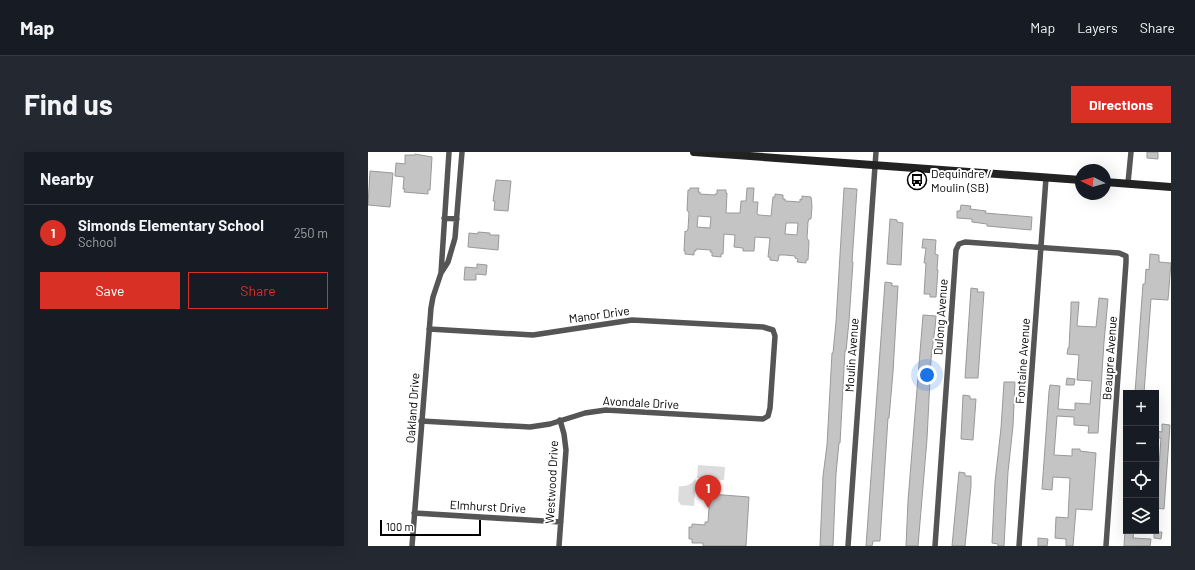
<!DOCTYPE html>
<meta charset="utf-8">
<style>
:root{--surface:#171b24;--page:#242831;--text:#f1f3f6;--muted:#9ea1a6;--line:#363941;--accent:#d93025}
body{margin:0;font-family:Barlow,sans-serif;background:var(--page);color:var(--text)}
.controls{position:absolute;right:12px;bottom:12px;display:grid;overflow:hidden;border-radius:0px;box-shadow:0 4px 16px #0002}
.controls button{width:36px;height:36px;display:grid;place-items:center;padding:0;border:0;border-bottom:1px solid var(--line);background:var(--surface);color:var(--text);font:20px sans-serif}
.compass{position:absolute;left:707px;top:12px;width:36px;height:36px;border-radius:50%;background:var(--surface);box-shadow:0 4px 16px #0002;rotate:276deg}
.scale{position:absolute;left:12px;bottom:10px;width:101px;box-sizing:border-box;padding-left:4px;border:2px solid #000;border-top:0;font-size:11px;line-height:14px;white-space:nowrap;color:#000;-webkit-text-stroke:3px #fff;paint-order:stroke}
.you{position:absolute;left:559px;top:223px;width:14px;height:14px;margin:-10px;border:3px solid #fff;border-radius:50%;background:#1a73e8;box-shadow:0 0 0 6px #1a73e833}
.badge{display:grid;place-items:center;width:26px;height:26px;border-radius:50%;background:var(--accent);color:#fff;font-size:13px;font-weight:700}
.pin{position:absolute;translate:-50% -33px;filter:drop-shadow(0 1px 2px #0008)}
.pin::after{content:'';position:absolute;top:21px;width:14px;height:12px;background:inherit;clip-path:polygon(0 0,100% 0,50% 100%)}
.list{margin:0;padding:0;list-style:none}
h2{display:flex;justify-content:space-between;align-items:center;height:52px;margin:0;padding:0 16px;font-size:17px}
h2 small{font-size:13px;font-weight:400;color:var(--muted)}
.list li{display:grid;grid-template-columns:26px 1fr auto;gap:12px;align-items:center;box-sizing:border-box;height:56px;padding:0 16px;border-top:1px solid var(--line)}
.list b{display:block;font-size:15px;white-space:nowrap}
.list p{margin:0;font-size:13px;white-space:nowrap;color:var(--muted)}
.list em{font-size:13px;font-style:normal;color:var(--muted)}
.actions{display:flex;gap:8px;padding:12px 16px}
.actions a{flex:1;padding:9px 0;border:1px solid var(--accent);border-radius:0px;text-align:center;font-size:14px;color:var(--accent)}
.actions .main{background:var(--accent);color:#fff}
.icon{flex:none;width:22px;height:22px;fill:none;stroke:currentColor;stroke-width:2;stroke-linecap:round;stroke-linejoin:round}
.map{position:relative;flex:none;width:803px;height:394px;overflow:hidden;border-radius:0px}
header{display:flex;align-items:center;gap:24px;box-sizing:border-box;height:56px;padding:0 20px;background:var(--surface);border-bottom:1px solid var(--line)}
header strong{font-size:19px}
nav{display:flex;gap:22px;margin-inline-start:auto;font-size:14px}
.intro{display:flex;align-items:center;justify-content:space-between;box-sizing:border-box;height:96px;padding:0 24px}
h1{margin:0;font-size:28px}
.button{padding:10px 18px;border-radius:0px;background:var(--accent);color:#fff;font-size:14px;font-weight:700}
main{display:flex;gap:24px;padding:0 24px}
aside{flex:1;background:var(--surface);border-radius:0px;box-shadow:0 4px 16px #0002}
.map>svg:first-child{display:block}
.green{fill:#dcdcdc}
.building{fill:#c4c4c4;stroke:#999;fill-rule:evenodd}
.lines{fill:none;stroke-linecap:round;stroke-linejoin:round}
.street{stroke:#555;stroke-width:5.5}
.secondary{stroke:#222;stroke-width:8}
.labels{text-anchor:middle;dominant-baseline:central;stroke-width:4;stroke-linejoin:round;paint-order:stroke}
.poi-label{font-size:12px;fill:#000;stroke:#fff;text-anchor:start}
.street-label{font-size:12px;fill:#000;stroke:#fff}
</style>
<header>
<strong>Map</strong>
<nav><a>Map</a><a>Layers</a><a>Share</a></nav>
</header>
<div class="intro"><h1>Find us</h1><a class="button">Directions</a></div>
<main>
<aside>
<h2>Nearby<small></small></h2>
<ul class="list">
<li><span class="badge">1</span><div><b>Simonds Elementary School</b><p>School</p></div><em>250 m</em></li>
</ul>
<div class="actions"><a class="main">Save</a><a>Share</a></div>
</aside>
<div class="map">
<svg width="803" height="394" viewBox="0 0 803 394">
<rect width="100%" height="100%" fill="#fff"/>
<path class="green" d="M330,313L357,315L356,328L329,326Z
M328,327L326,354L313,353L310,349L311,334C319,335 323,332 328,327Z"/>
<path class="building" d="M779,0H790V7L779,6Z
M47,2L64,5L62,38H60V42L36,40L37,37H35L36,25L27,24L28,11L37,12V3H47Z
M2,19L25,21L22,55L0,53Z
M128,28L143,29L140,59L126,58L127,49H125Z
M322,36H331L330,40H332V42L347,43V42H349V38H358V41H359L358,61H372L373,49H378L379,36H386L385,50H390L389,62L391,63L403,64L405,45H407V42L415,43V47H417V49L432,50V47L434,48V44L443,45L444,54L443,67H441L440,70L439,86L441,89L440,108H438V111L429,110L430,107L427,106V104L417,103H411L410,109L402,108V105H400L402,86L387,85L386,99H375V96L366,95L367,83L356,82L355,102H353V105L344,104V100H342L343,98L328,97V99H326V103L317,102V99H316L317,79L318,80L320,77L321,61L319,58L320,38H322ZM330,64L343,65L342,76L329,75ZM418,71H430L429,83L417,82Z
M476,36L489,37L484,110H485L481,169L478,199H477L472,291H471L468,322L465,394H452L455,324L459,293L464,201H465L468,170Z
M593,53L603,54L602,57L618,59L617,61L664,65L663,78L619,74V72L604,70V67L589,66V59H592Z
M522,67L529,68V70L535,71L533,113L519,112Z
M110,80L122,81V83H131L130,98L100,95L101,81L110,82Z
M555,87L568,88L567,102L570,103L569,118H570L568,145H562V142H556L558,111H556L558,96H554Z
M782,102L791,103V110L803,111L800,148L783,147L776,241H767L775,132H777L778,117L781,118Z
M109,112L119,113L118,123L108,122V128H96L97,115L109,116Z
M517,130L524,131V134H530L525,220L521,266H520L512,389H505L504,394H498Z
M603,136L610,137L609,140H616L610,226H597Z
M731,146L740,147L736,190L730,281H720L721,274L706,273V265L689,264L686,303L704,304V297H712V299L728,301L724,358L708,357L705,394H698V387L687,386L688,365L700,366L702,326L685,325L684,338L674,337L681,239L682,233L692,234L690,257L707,258V251L722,252L724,229L709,228L711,203L699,202L700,196H701L703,157V150H711L709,174L728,175Z
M555,163L568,164L567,176L563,207L559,287L550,394H538L540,349Z
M699,226L707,227L706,233H698Z
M636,230H647L645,274L640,320L636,394H630V392L624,391L627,330L633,276Z
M595,243L602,244V247H608L605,288L593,287Z
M794,272L802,273L796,357L788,356L793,286H788V279L794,280Z
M591,320L597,321V324H603V334L597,394H584Z
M342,342L381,345L378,394H335V391H324V387H321V375H324V372L337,373V370H340Z
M757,379H766L765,386L783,387L782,394H756Z
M786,380H794L793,387L786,386Z
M670,386L680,387L679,394H670Z"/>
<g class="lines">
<path class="street" d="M760,31L763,0
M76,66L89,67
M73,121L81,0
M53,269L162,275L182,272L217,261L238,258L395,267L400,264L402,256L407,184L405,178L395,175L264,168L165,183L61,177
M46,361L193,370
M44,394L63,156L65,145L73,121L80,110L87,86L94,0
M191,394L198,298L196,282L192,268
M480,394L508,0
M567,394L588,98L591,92L597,90L751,101L758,104V110L738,394
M651,394L678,26"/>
<path class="secondary" d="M326,0L713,28
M737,30L803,35"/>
</g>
<defs>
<g id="bus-ring" transform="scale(1)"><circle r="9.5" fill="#fff" stroke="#000" stroke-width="1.5"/><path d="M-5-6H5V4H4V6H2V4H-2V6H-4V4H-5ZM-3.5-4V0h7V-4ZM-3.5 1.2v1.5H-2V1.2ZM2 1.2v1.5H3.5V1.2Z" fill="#000"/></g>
</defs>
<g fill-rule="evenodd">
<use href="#bus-ring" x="549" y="28"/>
</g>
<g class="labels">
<g class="poi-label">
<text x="563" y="21">Dequindre /<tspan x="563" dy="14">Moulin (SB)</tspan></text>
</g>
<g class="street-label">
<text transform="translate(231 162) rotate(-8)">Manor Drive</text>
<text transform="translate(572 165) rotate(-86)">Dulong Avenue</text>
<text transform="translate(483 203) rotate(-86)">Moulin Avenue</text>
<text transform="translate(741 206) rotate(-86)">Beaupre Avenue</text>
<text transform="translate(654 209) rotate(-86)">Fontaine Avenue</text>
<text transform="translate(273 250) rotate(3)">Avondale Drive</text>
<text transform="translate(44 256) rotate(-86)">Oakland Drive</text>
<text transform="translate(183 330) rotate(-87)">Westwood Drive</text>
<text transform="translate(120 354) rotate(3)">Elmhurst Drive</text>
</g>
</g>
</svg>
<div class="controls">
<button>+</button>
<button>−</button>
<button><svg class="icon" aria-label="locate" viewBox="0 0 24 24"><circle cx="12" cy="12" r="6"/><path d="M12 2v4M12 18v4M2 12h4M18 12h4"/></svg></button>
<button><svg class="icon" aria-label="layers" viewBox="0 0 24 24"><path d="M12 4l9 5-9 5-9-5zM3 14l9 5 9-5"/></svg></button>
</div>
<svg class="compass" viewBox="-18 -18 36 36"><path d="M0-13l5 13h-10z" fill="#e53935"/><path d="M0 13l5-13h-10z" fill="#9ea1a6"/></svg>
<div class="scale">100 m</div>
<div class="you"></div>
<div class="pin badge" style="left:340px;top:356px">1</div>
</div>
</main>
